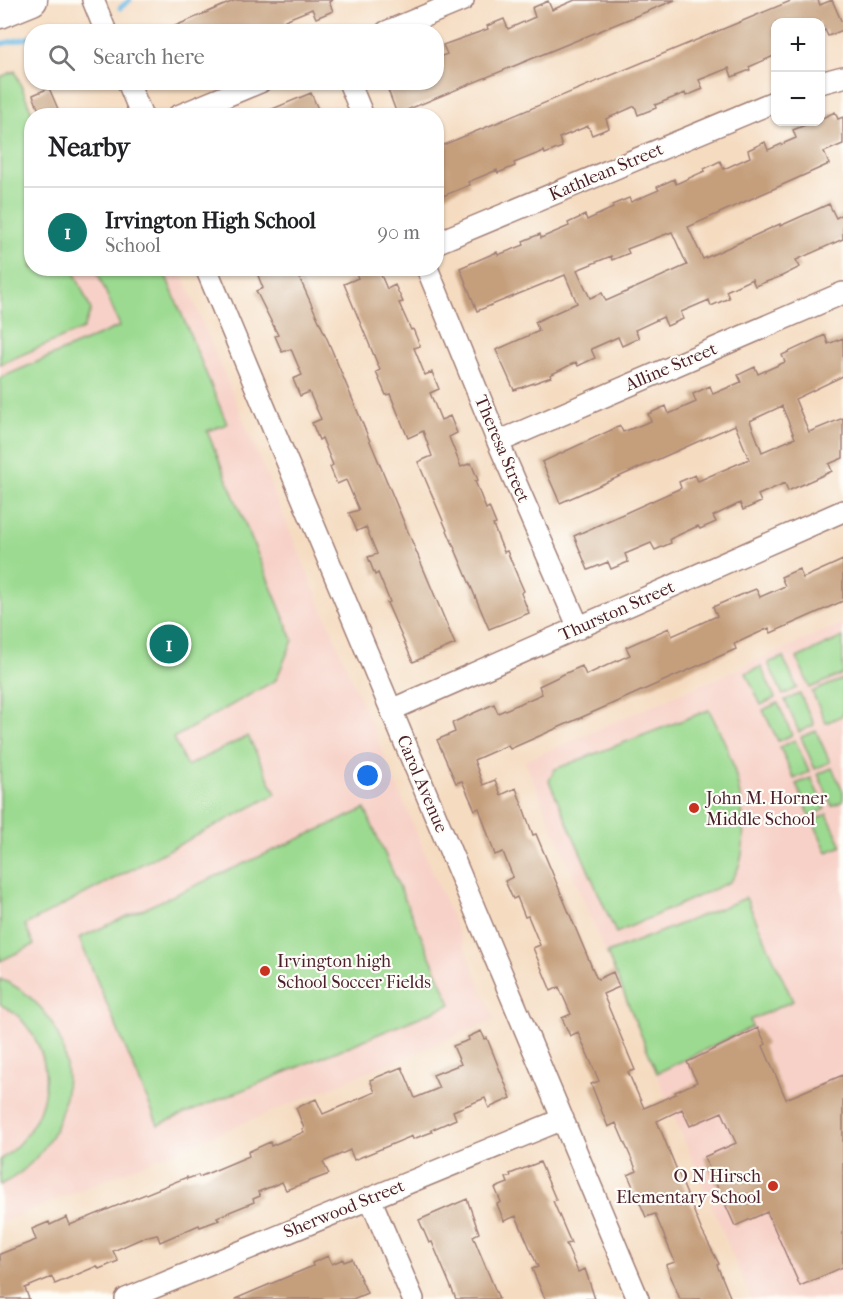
<!DOCTYPE html>
<meta charset="utf-8">
<style>
:root{--surface:#fff;--page:#f2f2f2;--text:#202124;--muted:#757577;--line:#e0e0e0;--accent:#0f766e}
body{margin:0;font-family:"IM FELL French Canon",serif;background:var(--page);color:var(--text)}
.controls{position:absolute;right:18px;top:18px;display:grid;overflow:hidden;border-radius:12px;box-shadow:0 2px 4px #0004}
.controls button{width:54px;height:54px;display:grid;place-items:center;padding:0;border:0;border-bottom:2px solid var(--line);background:var(--surface);color:var(--text);font:30px sans-serif}
.you{position:absolute;left:368px;top:776px;width:21px;height:21px;margin:-15px;border:4px solid #fff;border-radius:50%;background:#1a73e8;box-shadow:0 0 0 9px #1a73e833}
.badge{display:grid;place-items:center;width:39px;height:39px;border-radius:50%;background:var(--accent);color:#fff;font-size:20px;font-weight:700}
.pin{position:absolute;translate:-50% -50%;border:3px solid #fff;box-shadow:0 2px 6px #0006}
.list{margin:0;padding:0;list-style:none}
h2{display:flex;justify-content:space-between;align-items:center;height:78px;margin:0;padding:0 24px;font-size:26px}
h2 small{font-size:20px;font-weight:400;color:var(--muted)}
.list li{display:grid;grid-template-columns:39px 1fr auto;gap:18px;align-items:center;box-sizing:border-box;height:90px;padding:0 24px;border-top:2px solid var(--line)}
.list b{display:block;font-size:22px;white-space:nowrap}
.list p{margin:0;font-size:20px;white-space:nowrap;color:var(--muted)}
.list em{font-size:20px;font-style:normal;color:var(--muted)}
.icon{flex:none;width:33px;height:33px;fill:none;stroke:currentColor;stroke-width:2;stroke-linecap:round;stroke-linejoin:round}
.map{position:relative;flex:none;width:843px;height:1299px;overflow:hidden}
.search{position:absolute;background:var(--surface);box-shadow:0 2px 4px #0004;left:24px;top:24px;width:420px;height:66px;display:flex;align-items:center;gap:15px;box-sizing:border-box;padding:0 21px;border-radius:24px;color:var(--muted);font-size:22px}
.panel{position:absolute;background:var(--surface);box-shadow:0 2px 4px #0004;left:24px;top:108px;width:420px;height:168px;border-radius:24px}
.map>svg:first-child{display:block}
.built{fill:#f7d1c7}
.green{fill:#9bda90;stroke:#727c5e;stroke-width:1.5}
.lines{fill:none;stroke-linecap:round;stroke-linejoin:round}
.stream{stroke:#6bbae5;stroke-width:5}
.building{fill:#c59f7c;fill-rule:evenodd}
.street-casing{stroke:#a07e76;stroke-width:24}
.secondary-casing{stroke:#a07e76;stroke-width:33}
.street{stroke:#fff;stroke-width:21}
.secondary{stroke:#fff;stroke-width:30}
.poi-dot{fill:#c8321e;stroke:#fdfcf7;stroke-width:2}
.labels{text-anchor:middle;dominant-baseline:central;stroke-width:4.5;stroke-linejoin:round;paint-order:stroke}
.street-label{font-size:18px;fill:#4a1f2b;stroke:#fdfcf7}
.poi-label{font-size:18px;fill:#4a1f2b;stroke:#fdfcf7;text-anchor:start}
</style>
<div class="map">
<svg width="843" height="1299" viewBox="0 0 843 1299">
<rect width="100%" height="100%" fill="#fdfcf7"/>
<filter id="ink" filterUnits="userSpaceOnUse"><feTurbulence type="fractalNoise" baseFrequency=".0167" numOctaves="2"/><feDisplacementMap in="SourceGraphic" scale="12" xChannelSelector="R" yChannelSelector="G"/><feConvolveMatrix kernelMatrix="1 2 1 2 8 2 1 2 1" color-interpolation-filters="sRGB"/></filter>
<filter id="wash" filterUnits="userSpaceOnUse"><feTurbulence type="fractalNoise" baseFrequency=".008" numOctaves="4" result="noise"/><feDisplacementMap in="SourceGraphic" scale="24" xChannelSelector="R" yChannelSelector="G"/><feGaussianBlur stdDeviation="1.35" result="paint"/><feColorMatrix in="noise" values="0 0 0 0 0 0 0 0 0 0 0 0 0 0 0 0 0 1.4 0 .05"/><feComposite in="paint" operator="in"/></filter>
<g filter="url(#wash)">
<rect width="100%" height="100%" fill="#f5dcc1"/>
<path class="built" d="M15,71L33,115L32,268L180,269L495,1020L0,1223V77Z
M843,623V1299H751L525,761Z"/>
<path class="green" d="M15,71L33,115L32,268L73,269L91,310L83,329L0,364V77Z
M96,269H163L227,424L207,431L293,640L276,680L173,738L187,766L248,736L276,794L25,925L34,945L0,961V378L120,326Z
M843,637V674L810,688L797,658Z
M783,657L797,688L783,695L768,663Z
M761,667L775,698L761,705L746,673Z
M843,679V715L826,723L812,692Z
M800,694L814,725L799,732L785,700Z
M778,703L792,735L778,741L763,710Z
M709,710C715,722 722,735 727,748C740,781 755,853 730,882L616,933L549,781L555,769Z
M816,731L830,762L815,769L801,737Z
M795,740L809,772L794,779L780,747Z
M832,768L843,791V801L832,806L818,774Z
M811,778L825,809L810,816L796,784Z
M365,809L451,1004L158,1125L79,938Z
M827,814L842,846L827,852L813,821Z
M746,898L793,1001L750,1020L752,1027L657,1073L607,953Z
M0,979C17,985 29,995 41,1008C90,1064 65,1154 0,1185V1160C49,1125 63,1063 19,1017C14,1012 6,1008 0,1004Z"/>
<g class="lines">
<path class="stream" d="M120,8L130,0
M56,32L75,27
M0,44L32,37"/>
</g>
<g id="blocks">
<path class="building" d="M236,0H333L329,2L333,11L316,18L312,9L285,20L290,32H161Z
M575,0H675L397,114L385,82H436V58L447,54L443,45L488,29L487,26L504,19L508,29L535,17L532,8L548,1L552,10Z
M793,0H818L820,5L832,0L843,25V30L828,36L825,30L820,32V22H776V55L749,67L750,70L732,77L729,68L699,80L703,89L686,96L685,93L655,105L656,108L638,115L635,106L606,119L609,128L592,135L588,126L559,138L562,147L545,154L544,151L514,163L515,166L498,173L497,170L468,182L470,185L443,196L442,192L436,195V148Z
M49,88L61,116H41L33,95Z
M311,93L321,116H258V115Z
M835,112L838,119L843,117V144L824,152L829,164L688,227L703,259L780,224V226L829,204L836,218L843,214V239L796,260L800,267L782,276L755,286L752,279L726,291L729,298L711,306L709,300L681,312L683,319L667,326L663,317L635,330L639,338L622,346L618,337L591,349L595,358L578,366L576,362L550,375L551,377L514,390L496,350L539,331L535,322L577,303L565,275L477,311L460,268L497,252L498,255L524,245L523,241L540,234L541,238L569,226L568,223L585,215L587,220L613,208L612,205L629,198L631,202L659,190L657,187L674,179L676,184L705,171L704,169L720,161L724,169L750,157L748,150L765,142L768,150L796,138L793,130L810,123L820,122V119ZM672,232L687,265L606,301L602,293L590,298L577,270L611,256L612,260L629,253L627,249Z
M255,268H295L328,341L455,644L413,662L387,603L390,602L378,573L375,575L368,557L377,554L366,527L357,531L349,513L359,510L346,480L337,484L330,467L333,465L322,438L319,440L312,423L321,419L309,392L300,396L293,379L302,375L291,349L282,352L275,336L278,335L256,291L263,288Z
M354,268H378L387,289L395,285L403,302L399,303L411,330L413,329L420,346L414,348L425,375L432,372L439,389L430,393L441,420L450,416L457,433L449,437L461,467L471,463L478,480L475,481L486,509L489,507L496,524L493,525L504,552L507,551L517,575L524,591L521,593L529,613L489,629L418,462L432,456L423,431L408,438L390,394L386,395L376,372L380,370L344,284L358,278Z
M825,335L828,344L843,338V376L795,399L809,432L843,418V458L829,464L832,471L788,491L785,483L758,495L761,502L743,510L740,503L713,516L716,522L700,529L698,526L670,539L671,543L655,550L651,543L625,554L628,562L611,569L608,562L588,570L574,536L681,488L679,482L695,475L698,481L749,459L735,425L560,503L542,462L620,426L623,432L651,421L648,414L666,406L669,414L696,402L693,394L710,386L713,394L741,382L738,375L755,367L758,374L785,362L782,355ZM782,406L795,438L762,452L750,421Z
M843,560V601L771,633L769,628L734,644L736,649L510,749L508,745L474,760L483,785L495,780L501,795L516,788L533,835L536,834L596,977L598,979L613,972L619,987L603,994L635,1070L628,1072L644,1108L676,1094L675,1092L697,1082L687,1062L758,1028L766,1044L763,1046L786,1099L843,1075V1267L800,1286L767,1212L735,1226L704,1157L736,1143L722,1112L690,1126L682,1109L657,1121L701,1229L719,1264L717,1265L731,1299H680L666,1265L675,1262L655,1214L646,1217L628,1175L637,1171L629,1153L616,1123L608,1127L591,1084L599,1081L578,1032L570,1036L562,1018L571,1014L559,987L551,991L533,948L540,945L528,916L525,917L517,897L513,899L505,881L513,877L503,852L495,855L479,808L475,810L462,781L456,783L437,740L455,732L452,723L476,712L494,704L498,713L542,694L539,686L564,674L582,666L586,675L630,655L626,647L669,628L672,636L717,616L713,607L731,599L756,589L760,597L785,586L781,577L799,569L803,578Z
M481,1031L485,1039L487,1038L511,1098L489,1108L485,1098L453,1111L456,1119L431,1130L432,1132L413,1139L412,1136L354,1160L350,1150L323,1162L329,1174L286,1190L282,1182L258,1192L260,1196L253,1199L254,1202L217,1217L219,1220L200,1227L199,1225L160,1242L157,1234L145,1237L113,1251L118,1261L99,1269L97,1266L55,1284L52,1277L25,1288L29,1299H0V1254L36,1240L32,1229L49,1222L50,1225L67,1217L70,1225L187,1177V1179L198,1175L199,1177L249,1156L248,1152L270,1142L271,1146L304,1132L302,1129L304,1128L296,1108L316,1099L323,1114L375,1092L370,1080L402,1067L415,1098L439,1088L433,1075L461,1064L453,1046L469,1040L468,1037Z
M540,1162L556,1200L553,1201L571,1243L566,1244L578,1272L585,1269L595,1299H545L532,1269L538,1267L516,1216L504,1221L497,1204L501,1202L495,1188L508,1183L506,1178L511,1176L510,1174Z
M467,1199L479,1233L473,1236L499,1299H456L432,1242L429,1243L419,1220Z
M328,1256L332,1264L343,1259L344,1262L352,1259L367,1293L353,1299H235L313,1266L312,1263Z"/>
</g>
</g>
<g filter="url(#ink)">
<use href="#blocks" fill-opacity="0" stroke="#a07e76" stroke-width="1.5"/>
<g class="lines">
<g class="street-casing">
<path id="street" d="M93,0L106,32
M386,32L463,0
M128,82L142,116
M349,82L363,116
M820,83L843,77
M178,116L260,82
M436,243L776,101
M206,268L638,1299
M427,268L498,442L579,628
M498,442L843,293
M391,710L843,511
M370,1198L413,1299
M126,1299L563,1119"/>
</g>
<g class="secondary-casing">
<path id="secondary" d="M0,13L32,0"/>
</g>
<use href="#street" class="street"/>
<use href="#secondary" class="secondary"/>
</g>
</g>
<g class="poi-dot">
<circle cx="694" cy="808" r="6"/>
<circle cx="265" cy="971" r="6"/>
<circle cx="773" cy="1186" r="6"/>
</g>
<g class="labels">
<g class="street-label">
<text transform="translate(606 172) rotate(-23)">Kathlean Street</text>
<text transform="translate(671 367) rotate(-23)">Alline Street</text>
<text transform="translate(502 449) rotate(67)">Theresa Street</text>
<text transform="translate(617 611) rotate(-24)">Thurston Street</text>
<text transform="translate(422 784) rotate(67)">Carol Avenue</text>
<text transform="translate(344 1209) rotate(-22)">Sherwood Street</text>
</g>
<g class="poi-label">
<text x="706" y="798">John M. Horner<tspan x="706" dy="21">Middle School</tspan></text>
<text x="277" y="961">Irvington high<tspan x="277" dy="21">School Soccer Fields</tspan></text>
<text x="761" y="1176" text-anchor="end">O N Hirsch<tspan x="761" dy="21">Elementary School</tspan></text>
</g>
</g>
</svg>
<div class="controls">
<button>+</button>
<button>−</button>
</div>
<div class="you"></div>
<div class="pin badge" style="left:169px;top:644px">1</div>
<div class="search"><svg class="icon" aria-label="search" viewBox="0 0 24 24"><circle cx="10" cy="10" r="6"/><path d="M15 15l6 6"/></svg>Search here</div>
<section class="panel">
<h2>Nearby<small></small></h2>
<ul class="list">
<li><span class="badge">1</span><div><b>Irvington High School</b><p>School</p></div><em>90 m</em></li>
</ul>
</section>
</div>
